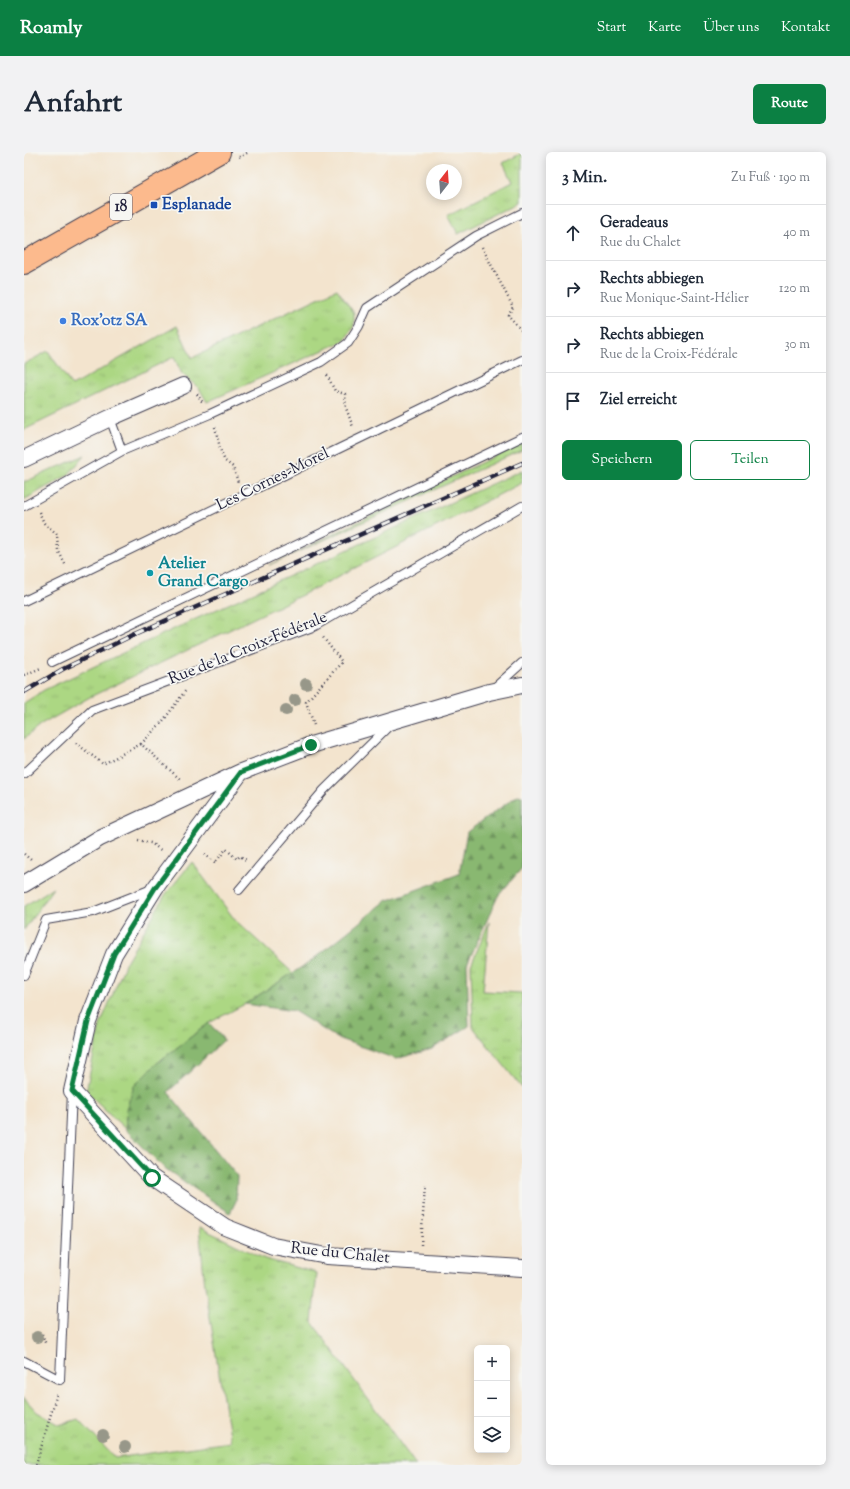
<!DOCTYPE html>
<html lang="de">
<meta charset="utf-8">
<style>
:root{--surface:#fff;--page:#f2f2f3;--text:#1f2937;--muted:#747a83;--line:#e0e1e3;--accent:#0b8043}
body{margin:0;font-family:"Sorts Mill Goudy",serif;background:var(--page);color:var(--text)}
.controls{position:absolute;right:12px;bottom:12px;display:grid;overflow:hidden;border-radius:6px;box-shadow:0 2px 10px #0003}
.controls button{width:36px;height:36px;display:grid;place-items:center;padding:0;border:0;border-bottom:1px solid var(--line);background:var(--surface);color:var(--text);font:20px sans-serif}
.compass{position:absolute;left:402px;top:12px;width:36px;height:36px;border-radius:50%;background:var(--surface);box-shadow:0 2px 10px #0003;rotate:17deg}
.stop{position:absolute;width:12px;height:12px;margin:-9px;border:3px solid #0b8043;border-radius:50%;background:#fff}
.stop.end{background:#0b8043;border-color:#fff;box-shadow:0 1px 4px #0008}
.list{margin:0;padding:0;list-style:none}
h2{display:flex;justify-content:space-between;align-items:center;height:52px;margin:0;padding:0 16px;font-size:17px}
h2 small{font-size:13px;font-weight:400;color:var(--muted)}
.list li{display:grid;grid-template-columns:26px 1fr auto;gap:12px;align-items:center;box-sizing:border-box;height:56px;padding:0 16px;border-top:1px solid var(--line)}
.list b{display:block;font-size:15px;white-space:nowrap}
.list p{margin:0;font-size:13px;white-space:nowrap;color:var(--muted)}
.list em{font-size:13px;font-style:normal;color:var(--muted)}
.actions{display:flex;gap:8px;padding:12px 16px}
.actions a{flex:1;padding:9px 0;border:1px solid var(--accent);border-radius:6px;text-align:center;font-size:14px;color:var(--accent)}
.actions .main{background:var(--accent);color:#fff}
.icon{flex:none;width:22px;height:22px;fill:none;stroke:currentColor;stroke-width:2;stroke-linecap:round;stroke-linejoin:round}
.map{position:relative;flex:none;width:498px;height:1313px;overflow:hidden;border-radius:6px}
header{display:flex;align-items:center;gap:24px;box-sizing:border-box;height:56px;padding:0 20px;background:var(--accent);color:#fff}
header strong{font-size:19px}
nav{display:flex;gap:22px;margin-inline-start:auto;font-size:14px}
.intro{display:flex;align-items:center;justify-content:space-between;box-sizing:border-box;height:96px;padding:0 24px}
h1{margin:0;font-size:28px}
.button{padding:10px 18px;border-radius:6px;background:var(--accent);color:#fff;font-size:14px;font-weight:700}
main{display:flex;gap:24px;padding:0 24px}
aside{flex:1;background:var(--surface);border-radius:6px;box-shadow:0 2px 10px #0003}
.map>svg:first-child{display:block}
.grass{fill:url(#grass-tufts);stroke:#677c5f}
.forest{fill:url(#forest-firs);stroke:#566d56}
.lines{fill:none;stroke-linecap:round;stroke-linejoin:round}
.lane-casing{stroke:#413f51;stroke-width:10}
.street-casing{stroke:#413f51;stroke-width:18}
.primary-casing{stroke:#413f51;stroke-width:24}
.path{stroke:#413f51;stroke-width:2.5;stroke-dasharray:1 3;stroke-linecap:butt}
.lane{stroke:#fff;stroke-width:8}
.street{stroke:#fff;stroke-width:16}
.primary{stroke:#fcba8d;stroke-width:22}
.rail-casing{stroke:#22223b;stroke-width:4.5}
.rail{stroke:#f6f6f2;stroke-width:3;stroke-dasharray:9;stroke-linecap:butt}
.tree{fill:#979789}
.route{stroke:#0b8043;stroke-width:5}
.transit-dot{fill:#1a4fb4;stroke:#f6f6f2;stroke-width:1.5}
.shop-dot{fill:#3f7fe0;stroke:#f6f6f2;stroke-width:1.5}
.culture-dot{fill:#0f9aa8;stroke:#f6f6f2;stroke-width:1.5}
.labels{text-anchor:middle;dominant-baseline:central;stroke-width:3.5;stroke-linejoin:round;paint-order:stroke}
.shield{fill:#f6f6f2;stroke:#626272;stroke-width:1}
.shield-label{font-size:15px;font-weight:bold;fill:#22223b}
.transit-label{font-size:16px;font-weight:bold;fill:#164399;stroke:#f6f6f2;text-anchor:start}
.shop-label{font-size:16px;font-weight:bold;fill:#366cbe;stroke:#f6f6f2;text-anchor:start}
.street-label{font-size:16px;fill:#22223b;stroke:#f6f6f2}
.culture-label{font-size:16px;font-weight:bold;fill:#0d838f;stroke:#f6f6f2;text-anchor:start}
</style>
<header>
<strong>Roamly</strong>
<nav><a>Start</a><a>Karte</a><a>Über uns</a><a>Kontakt</a></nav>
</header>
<div class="intro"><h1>Anfahrt</h1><a class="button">Route</a></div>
<main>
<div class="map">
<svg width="498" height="1313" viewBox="0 0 498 1313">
<defs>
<pattern id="grass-tufts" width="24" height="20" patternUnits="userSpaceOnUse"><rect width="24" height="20" fill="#acd783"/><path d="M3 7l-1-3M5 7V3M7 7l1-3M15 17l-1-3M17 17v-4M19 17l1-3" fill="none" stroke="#94b872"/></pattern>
<pattern id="forest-firs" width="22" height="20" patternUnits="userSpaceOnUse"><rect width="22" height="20" fill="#89b871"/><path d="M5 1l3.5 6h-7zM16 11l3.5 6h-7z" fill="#70955e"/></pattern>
</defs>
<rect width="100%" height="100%" fill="#f6f6f2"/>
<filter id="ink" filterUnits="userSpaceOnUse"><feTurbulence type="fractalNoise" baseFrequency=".025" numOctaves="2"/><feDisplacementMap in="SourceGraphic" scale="8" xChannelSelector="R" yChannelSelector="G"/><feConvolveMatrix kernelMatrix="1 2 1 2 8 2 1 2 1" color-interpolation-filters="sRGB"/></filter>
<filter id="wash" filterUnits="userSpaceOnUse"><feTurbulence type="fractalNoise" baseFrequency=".012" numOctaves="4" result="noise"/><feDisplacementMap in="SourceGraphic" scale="16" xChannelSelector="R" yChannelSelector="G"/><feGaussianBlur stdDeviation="0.9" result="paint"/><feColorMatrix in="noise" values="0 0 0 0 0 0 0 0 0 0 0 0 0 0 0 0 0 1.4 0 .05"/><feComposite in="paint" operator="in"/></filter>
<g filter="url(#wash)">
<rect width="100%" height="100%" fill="#f3e4ce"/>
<path class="grass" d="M498,1V50L434,82L424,63L488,30L479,11Z
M313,137L330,161V174L320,189L183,250L175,236L158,222L150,205L0,278V212L24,199L48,234L153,174L168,206Z
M498,291V298L245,413Z
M61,303L44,323L0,348V329H3Z
M498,318V331L278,443L66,545L17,573L0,587V551L20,538L154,475Z
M168,710L211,768L269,821L221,852L185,871L133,911L110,934L103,955L101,977L62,939L76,873L102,810L141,743Z
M29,736L0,778V754Z
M465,770L459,839L498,841V936L449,875L447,813Z
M175,1075L241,1107L293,1121L288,1170L392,1313H0V1246L13,1260L36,1273L54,1267L91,1306L206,1290L181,1134Z"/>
<path class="forest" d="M494,643L498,644V716L474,744L443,812L445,874L408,897L372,907L313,886L270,859L221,852L287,809L362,749L435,722L443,680Z
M185,871L200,888L144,940L213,1024L212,1049L206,1061L139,1015L101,977L103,955L110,934L133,911Z"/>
</g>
<g filter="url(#ink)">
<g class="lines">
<g class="lane-casing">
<path id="lane" d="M98,299L186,262L297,210L324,191L335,174L343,156L452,84L498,61
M0,354L98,299L86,266
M0,449L498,208
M28,510L498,285
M469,537L498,511
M0,622L68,558L291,474L498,354
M215,738L300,638L366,573
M0,823L22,768L69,760L128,737
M0,1209L36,1228L48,939"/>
</g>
<g class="street-casing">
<path id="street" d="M0,307L86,266L159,234
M217,620L131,736L90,802L64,869L48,939L128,1026L201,1075L249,1094L303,1104L498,1116
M0,732L76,686L217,620L287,593L465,540L498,533"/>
</g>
<g class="primary-casing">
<path id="primary" d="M0,111L195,0"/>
</g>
<path class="path" d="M215,5L225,0
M458,95L489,155L484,163L498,179
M303,223L311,239L321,242L322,256L329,275
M173,242L179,251
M191,275L197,300L201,309L209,315L214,330
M15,360L20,371L33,382L34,398L42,414
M0,523L17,516
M290,573L282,550L318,510L298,484
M52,591L79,612L117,592L157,628
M117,592L139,569L162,538
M114,688L127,691L138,699
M0,702L7,708
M181,702L191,711L202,697L213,707L216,704L222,708
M397,1093L401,1033
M18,1182L22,1193
M12,1313L33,1241"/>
<use href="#lane" class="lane"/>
<use href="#street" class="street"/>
<use href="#primary" class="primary"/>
<g class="rail-casing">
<path id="rail" d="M0,540L39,517L109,483L498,311"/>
</g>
<use href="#rail" class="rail"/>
</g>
<g class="tree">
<circle cx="282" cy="532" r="6"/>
<circle cx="271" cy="548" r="6"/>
<circle cx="262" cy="558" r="6"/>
<circle cx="13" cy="1185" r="6"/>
<circle cx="79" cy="1283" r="6"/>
<circle cx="101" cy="1295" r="6"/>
</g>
</g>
<g class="lines" filter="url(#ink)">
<path class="route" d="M128,1026L48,939L64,869L90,802L131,736L217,620L287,593"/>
</g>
<rect class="transit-dot" x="126" y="49" width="8" height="8" rx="2"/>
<circle class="shop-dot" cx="39" cy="169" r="4"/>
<circle class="culture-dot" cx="126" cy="421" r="4"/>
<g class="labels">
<rect class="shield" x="86" y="42" width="22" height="26" rx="3"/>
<g class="shield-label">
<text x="97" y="55">18</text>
</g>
<g class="transit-label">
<text x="138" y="53">Esplanade</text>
</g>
<g class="shop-label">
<text x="47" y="169">Rox'otz SA</text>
</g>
<g class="street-label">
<text transform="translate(249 328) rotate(-26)">Les Cornes-Morel</text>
<text transform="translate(224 497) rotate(-22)">Rue de la Croix-Fédérale</text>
<text transform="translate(316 1102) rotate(6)">Rue du Chalet</text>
</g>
<g class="culture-label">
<text x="134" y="412">Atelier<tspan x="134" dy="18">Grand Cargo</tspan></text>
</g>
</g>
</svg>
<div class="controls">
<button>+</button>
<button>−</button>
<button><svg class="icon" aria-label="layers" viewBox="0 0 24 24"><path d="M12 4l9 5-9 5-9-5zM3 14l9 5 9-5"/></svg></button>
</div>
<svg class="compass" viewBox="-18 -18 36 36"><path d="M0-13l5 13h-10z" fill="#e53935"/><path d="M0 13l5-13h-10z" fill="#747a83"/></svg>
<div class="stop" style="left:128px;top:1026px"></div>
<div class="stop end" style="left:287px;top:593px"></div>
</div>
<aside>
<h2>3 Min.<small>Zu Fuß · 190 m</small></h2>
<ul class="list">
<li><svg class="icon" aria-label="ahead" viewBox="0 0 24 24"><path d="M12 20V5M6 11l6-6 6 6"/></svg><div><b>Geradeaus</b><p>Rue du Chalet</p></div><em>40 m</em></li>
<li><svg class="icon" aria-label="right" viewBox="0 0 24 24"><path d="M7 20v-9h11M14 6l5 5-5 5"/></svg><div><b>Rechts abbiegen</b><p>Rue Monique-Saint-Hélier</p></div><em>120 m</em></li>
<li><svg class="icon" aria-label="right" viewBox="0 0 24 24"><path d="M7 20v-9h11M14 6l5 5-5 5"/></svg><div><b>Rechts abbiegen</b><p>Rue de la Croix-Fédérale</p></div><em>30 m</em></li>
<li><svg class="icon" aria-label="arrive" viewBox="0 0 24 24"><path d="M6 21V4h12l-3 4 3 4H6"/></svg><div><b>Ziel erreicht</b></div></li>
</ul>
<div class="actions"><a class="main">Speichern</a><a>Teilen</a></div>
</aside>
</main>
